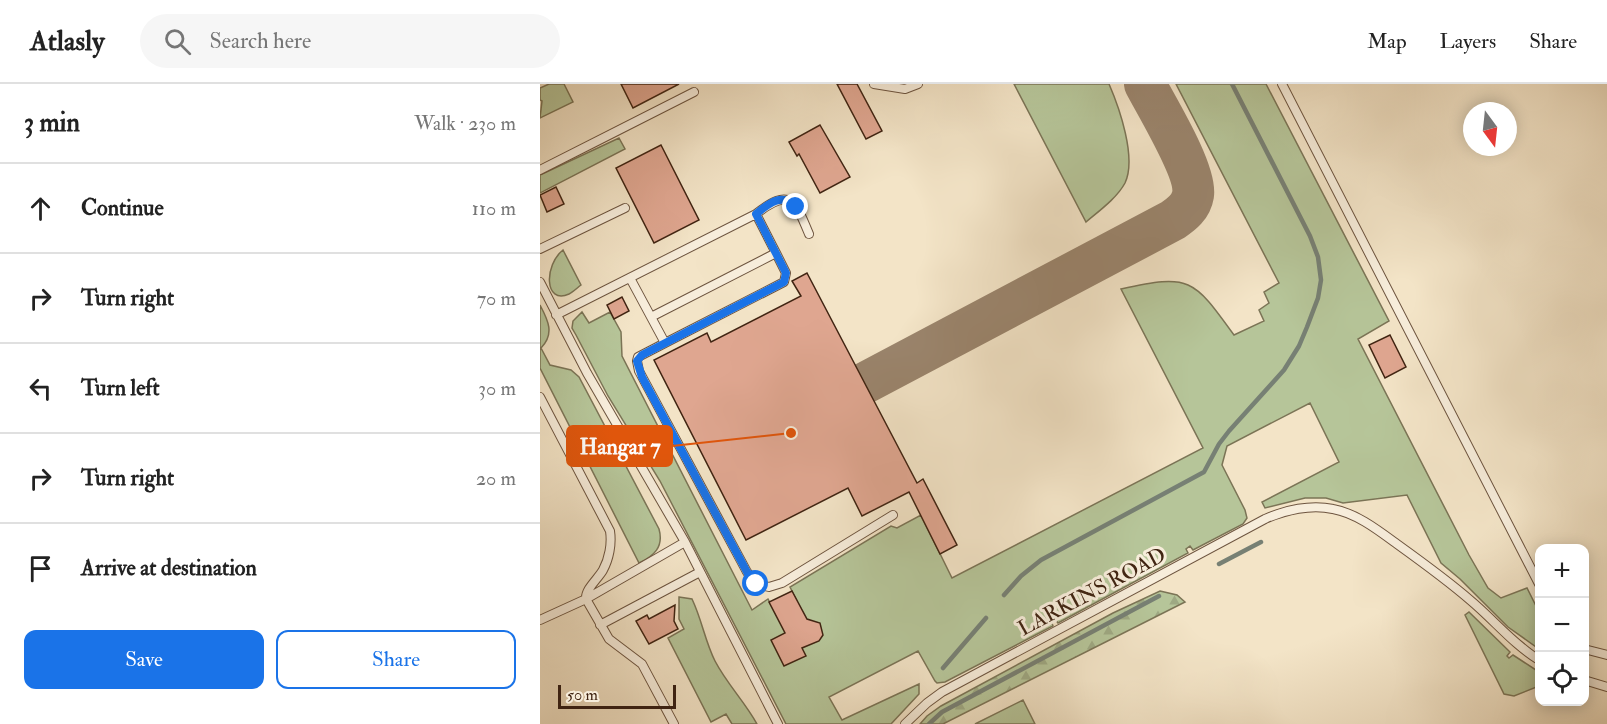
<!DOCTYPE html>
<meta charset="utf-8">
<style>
:root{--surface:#fff;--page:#f6f6f6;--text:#222;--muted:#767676;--line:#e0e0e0;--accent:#1a73e8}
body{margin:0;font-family:"IM FELL Double Pica",serif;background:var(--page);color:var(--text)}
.controls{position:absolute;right:18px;bottom:18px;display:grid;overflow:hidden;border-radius:12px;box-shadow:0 3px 15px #0003}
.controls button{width:54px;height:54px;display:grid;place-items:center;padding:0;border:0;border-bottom:2px solid var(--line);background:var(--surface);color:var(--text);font:30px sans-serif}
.compass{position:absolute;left:923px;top:18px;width:54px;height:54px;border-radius:50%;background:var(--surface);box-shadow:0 3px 15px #0003;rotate:165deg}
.scale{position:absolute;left:18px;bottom:15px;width:118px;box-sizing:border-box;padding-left:6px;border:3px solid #402412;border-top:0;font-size:16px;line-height:21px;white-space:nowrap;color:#402412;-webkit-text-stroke:4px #f7eddb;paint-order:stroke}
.stop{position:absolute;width:18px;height:18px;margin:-14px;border:4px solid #1a73e8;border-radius:50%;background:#fff}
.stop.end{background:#1a73e8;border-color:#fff;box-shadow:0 2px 6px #0008}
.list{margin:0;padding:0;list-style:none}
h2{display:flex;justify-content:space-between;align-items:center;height:78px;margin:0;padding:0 24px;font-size:26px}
h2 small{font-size:20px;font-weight:400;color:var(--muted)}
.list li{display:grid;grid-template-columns:39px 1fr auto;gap:18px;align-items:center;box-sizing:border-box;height:90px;padding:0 24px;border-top:2px solid var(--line)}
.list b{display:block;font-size:22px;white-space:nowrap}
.list em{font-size:20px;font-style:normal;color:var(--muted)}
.actions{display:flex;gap:12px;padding:18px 24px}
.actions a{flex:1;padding:14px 0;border:2px solid var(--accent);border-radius:12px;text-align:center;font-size:21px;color:var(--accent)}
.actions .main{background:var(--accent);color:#fff}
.icon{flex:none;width:33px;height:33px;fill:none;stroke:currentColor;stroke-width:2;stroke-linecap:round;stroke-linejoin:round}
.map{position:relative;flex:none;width:1067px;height:640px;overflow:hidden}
header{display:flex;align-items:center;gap:36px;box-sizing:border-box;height:84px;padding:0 30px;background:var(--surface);border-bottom:2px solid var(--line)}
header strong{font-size:28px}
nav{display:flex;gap:33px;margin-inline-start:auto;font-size:21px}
.search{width:420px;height:54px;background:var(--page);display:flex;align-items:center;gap:15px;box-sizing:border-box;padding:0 21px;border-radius:33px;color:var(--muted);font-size:22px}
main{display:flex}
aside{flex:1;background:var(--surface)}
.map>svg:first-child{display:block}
.grass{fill:#b6c599;stroke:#7b7456;stroke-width:1.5}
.forest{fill:url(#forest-firs);stroke:#7b7456;stroke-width:1.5}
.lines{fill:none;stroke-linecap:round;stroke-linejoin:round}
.stream{stroke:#778074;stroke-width:4.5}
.taxiway{stroke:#9a846c;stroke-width:42}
.building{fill:#dfa690;stroke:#402412;stroke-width:1.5}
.service-casing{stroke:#6d543f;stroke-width:10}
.service{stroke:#f7eddb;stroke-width:8}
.route{stroke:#1a73e8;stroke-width:8}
.labels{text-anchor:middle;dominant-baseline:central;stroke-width:6;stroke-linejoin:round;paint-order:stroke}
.street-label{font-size:21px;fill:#402412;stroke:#f7eddb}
.leader{fill:none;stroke:#e0560c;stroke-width:2}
.callout-dot{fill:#e0560c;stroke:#f7eddb;stroke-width:2}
.callout{fill:#e0560c;stroke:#e0560c;stroke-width:2}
.callout-label{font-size:22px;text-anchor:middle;font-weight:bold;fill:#fff}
</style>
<header>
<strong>Atlasly</strong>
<div class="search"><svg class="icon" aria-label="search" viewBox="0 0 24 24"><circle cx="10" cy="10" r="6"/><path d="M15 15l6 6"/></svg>Search here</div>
<nav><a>Map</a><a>Layers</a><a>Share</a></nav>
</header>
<main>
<aside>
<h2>3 min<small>Walk · 230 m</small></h2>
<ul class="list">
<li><svg class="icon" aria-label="ahead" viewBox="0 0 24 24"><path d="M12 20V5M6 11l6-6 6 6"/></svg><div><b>Continue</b></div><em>110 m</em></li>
<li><svg class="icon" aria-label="right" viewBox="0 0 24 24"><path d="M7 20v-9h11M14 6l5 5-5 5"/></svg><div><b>Turn right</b></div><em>70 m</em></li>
<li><svg class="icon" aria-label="left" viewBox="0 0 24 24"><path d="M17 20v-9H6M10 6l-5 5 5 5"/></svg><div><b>Turn left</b></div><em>30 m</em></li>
<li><svg class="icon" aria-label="right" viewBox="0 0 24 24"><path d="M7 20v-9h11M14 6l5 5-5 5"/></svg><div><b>Turn right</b></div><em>20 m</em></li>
<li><svg class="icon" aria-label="arrive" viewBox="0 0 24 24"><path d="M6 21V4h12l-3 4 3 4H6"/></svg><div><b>Arrive at destination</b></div></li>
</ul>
<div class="actions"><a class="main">Save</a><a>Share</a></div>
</aside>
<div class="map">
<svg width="1067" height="640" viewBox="0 0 1067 640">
<defs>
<pattern id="forest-firs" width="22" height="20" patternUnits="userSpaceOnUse" patternTransform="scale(1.5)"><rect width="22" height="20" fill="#b6c599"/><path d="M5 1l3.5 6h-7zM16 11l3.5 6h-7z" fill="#9ea983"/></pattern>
</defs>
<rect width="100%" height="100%" fill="#f3e4c7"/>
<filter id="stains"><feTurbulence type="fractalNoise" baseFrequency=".00333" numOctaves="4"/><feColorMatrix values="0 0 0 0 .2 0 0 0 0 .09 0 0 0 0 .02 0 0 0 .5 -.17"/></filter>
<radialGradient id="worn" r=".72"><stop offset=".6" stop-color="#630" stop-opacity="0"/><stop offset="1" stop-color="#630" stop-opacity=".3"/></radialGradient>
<path class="grass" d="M9,0H24L33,18L0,34L2,17L0,16V4Z
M474,0H569C579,23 597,74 585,99C577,114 559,127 546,138Z
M636,0H726L849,237L818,255L929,471L948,504L961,514L987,504L999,528V565L968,543L920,495L901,479L867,411L803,419L786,414H765L725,424L722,418L799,378L770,319L687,362L682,381L705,426L707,434L703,440L653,466L650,462L646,465L648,469L518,539L515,535L511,537L513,542L405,598L397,599L395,597L378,567L289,613L302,636L379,600V610L351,640H246L120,397L68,312L36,251L32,244L33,237L42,228L49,239L70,228L81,248L82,272L212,526L228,515L235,528L257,517L250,503L351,442L357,444L381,431L412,494L663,364L581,205C650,190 653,194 694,251L724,237L719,226L729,219L724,208L739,199Z
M79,54L85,65L0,109V91Z
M23,166L41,201C37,204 33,208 29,210C4,221 4,181 23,166Z
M0,221C8,236 15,250 1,264L10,281L31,286L39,293L119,445C124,463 114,472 99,479L0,284Z
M139,513L152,515C162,536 165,557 175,577C187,600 205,618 217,640H192L186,630L171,638L128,554L144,545L139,535Z
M929,528L970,568L967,572L969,574L973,571L999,588V602L974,612L964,610L925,531Z
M483,616L495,640H435Z"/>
<path class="forest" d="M620,507L637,511L645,518L403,640H380L387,632L401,622L573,529Z"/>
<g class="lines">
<path class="stream" d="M679,480L721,458
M464,511L481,492L501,476L664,388L679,360L689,347L744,286L759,262L767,243L778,214L781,196L778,173L770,152L692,0
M403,584L446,534
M389,640L402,628L619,512"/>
<path class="taxiway" d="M325,299L633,136C642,130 651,123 653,111C657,88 617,23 605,0"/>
</g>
<path class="building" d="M81,0H139L93,24Z
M297,0H317L342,47L326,55Z
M280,41L310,93L280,109L259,70L257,72L249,58Z
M121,61L159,136L114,159L76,84Z
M16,103L24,120L7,128L0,111Z
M267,189L377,399L383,395L417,461L400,470L369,408L322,432L308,404L206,456L114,276L167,249L171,258L261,212L252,197Z
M82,213L89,227L74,235L67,221Z
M850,251L866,283L845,294L829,261Z
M252,507L267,535L280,539L283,551L279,557L262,564L266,572L244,582L231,556L245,549L229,518Z
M135,521L134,537L138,545L109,560L96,537L107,531L109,535Z"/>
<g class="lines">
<g class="service-casing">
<path id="service" d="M334,0L365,5L378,0
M742,0L999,500
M0,86L154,8
M0,165L85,124
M90,194L111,233L236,169L216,130
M0,198L47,289L145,458L238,640
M16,231L216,130C250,103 255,116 269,150
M111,233L125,259L98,273L97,277L99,287L207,488L216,500L229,503L242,499L353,431
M125,259L244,198L246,189L236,169
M0,313L70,447C72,460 69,475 63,486C58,495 45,505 46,515
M46,515L69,555L102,580L134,640
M0,536L46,515L145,458
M60,541L160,488
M1044,565L1067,571
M1044,596L1067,603
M365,640L387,619L402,608L725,435C745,426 771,420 793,425C816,429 838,446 857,460C882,478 907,496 930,516C954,536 973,560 999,576"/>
</g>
<use href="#service" class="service"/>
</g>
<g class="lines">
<path class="route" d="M216,500L207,488L102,293L97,277L102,271L244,198L246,189L216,130C229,119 243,108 256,123"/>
</g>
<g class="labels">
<g class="street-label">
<text transform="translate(552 508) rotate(-28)">LARKINS ROAD</text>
</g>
</g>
<path class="leader" d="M251 349L132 362"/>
<circle class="callout-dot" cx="251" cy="349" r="6"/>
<rect class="callout" x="27" y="342" width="105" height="40" rx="6"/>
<g class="callout-label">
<text x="80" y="370">Hangar 7</text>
</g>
<rect width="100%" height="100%" filter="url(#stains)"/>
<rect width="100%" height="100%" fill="url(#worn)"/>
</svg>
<div class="controls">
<button>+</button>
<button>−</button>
<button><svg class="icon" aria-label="locate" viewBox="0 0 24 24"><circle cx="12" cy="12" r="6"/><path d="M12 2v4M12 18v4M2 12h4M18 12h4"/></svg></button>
</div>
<svg class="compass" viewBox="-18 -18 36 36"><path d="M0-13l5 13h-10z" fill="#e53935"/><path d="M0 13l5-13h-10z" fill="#767676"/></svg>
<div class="scale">50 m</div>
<div class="stop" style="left:216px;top:500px"></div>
<div class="stop end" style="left:256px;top:123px"></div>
</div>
</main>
